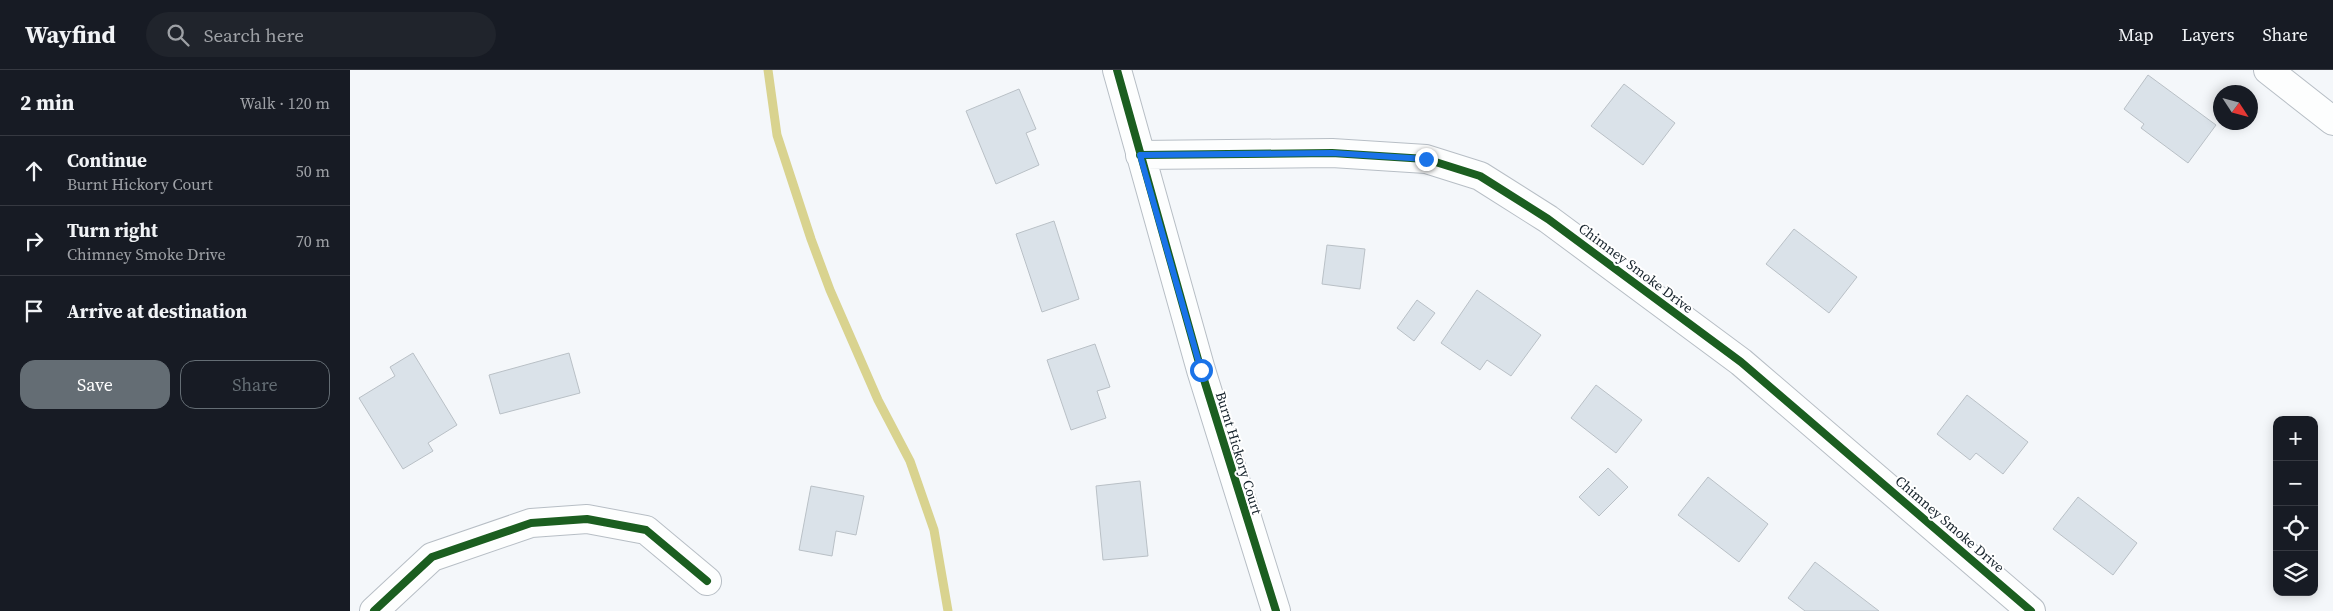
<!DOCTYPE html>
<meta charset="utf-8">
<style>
:root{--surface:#171b24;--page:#20242c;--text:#f1f3f6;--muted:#9ea1a6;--line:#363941;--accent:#646d74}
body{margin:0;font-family:"Source Serif 4",serif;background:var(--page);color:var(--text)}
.controls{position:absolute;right:15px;bottom:15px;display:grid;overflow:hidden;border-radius:10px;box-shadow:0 2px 12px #0003}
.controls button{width:45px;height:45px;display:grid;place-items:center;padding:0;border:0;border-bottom:1px solid var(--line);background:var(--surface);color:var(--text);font:25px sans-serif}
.compass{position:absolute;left:1863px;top:15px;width:45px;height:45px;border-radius:50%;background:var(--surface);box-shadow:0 2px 12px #0003;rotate:126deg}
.stop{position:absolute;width:15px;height:15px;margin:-11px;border:4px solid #1a73e8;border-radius:50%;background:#fff}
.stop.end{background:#1a73e8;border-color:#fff;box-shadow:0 1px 5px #0008}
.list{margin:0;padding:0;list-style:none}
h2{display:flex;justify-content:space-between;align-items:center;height:65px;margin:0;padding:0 20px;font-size:21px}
h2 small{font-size:16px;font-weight:400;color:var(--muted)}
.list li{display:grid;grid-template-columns:32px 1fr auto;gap:15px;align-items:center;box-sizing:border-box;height:70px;padding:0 20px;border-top:1px solid var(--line)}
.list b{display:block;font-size:19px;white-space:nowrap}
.list p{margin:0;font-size:16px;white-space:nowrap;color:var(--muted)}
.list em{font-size:16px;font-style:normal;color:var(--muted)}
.actions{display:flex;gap:10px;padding:15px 20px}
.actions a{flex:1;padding:11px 0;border:1px solid var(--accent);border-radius:15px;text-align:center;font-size:18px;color:var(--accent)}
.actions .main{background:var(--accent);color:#fff}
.icon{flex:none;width:28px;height:28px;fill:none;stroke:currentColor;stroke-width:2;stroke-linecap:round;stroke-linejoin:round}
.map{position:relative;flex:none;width:1983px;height:541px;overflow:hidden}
header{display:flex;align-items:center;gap:30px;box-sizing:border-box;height:70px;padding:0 25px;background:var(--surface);border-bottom:1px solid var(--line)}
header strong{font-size:24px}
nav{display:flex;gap:28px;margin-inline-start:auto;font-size:18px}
.search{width:350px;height:45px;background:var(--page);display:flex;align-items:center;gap:12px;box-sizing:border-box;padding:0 18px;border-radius:28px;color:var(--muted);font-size:19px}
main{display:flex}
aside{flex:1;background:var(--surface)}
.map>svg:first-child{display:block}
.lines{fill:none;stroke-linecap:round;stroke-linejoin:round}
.stream{stroke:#d9d38f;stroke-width:9}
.building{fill:#dae2e9;stroke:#b9c0c6}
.minor-casing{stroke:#b7bec5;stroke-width:30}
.minor{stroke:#fdfefe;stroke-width:28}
.cycleway-casing{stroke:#fff;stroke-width:11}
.cycleway{stroke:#1b5e20;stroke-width:8}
.route{stroke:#1a73e8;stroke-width:6}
.labels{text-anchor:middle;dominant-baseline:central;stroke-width:4;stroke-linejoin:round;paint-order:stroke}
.street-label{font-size:14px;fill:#16232c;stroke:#fff}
</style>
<header>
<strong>Wayfind</strong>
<div class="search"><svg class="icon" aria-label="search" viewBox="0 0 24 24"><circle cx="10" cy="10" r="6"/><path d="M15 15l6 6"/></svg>Search here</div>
<nav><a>Map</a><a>Layers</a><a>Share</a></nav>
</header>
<main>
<aside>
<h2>2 min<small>Walk · 120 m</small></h2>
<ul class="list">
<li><svg class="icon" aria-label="ahead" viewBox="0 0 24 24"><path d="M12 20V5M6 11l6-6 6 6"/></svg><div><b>Continue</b><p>Burnt Hickory Court</p></div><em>50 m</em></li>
<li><svg class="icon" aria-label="right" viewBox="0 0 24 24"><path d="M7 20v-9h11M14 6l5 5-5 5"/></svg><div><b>Turn right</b><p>Chimney Smoke Drive</p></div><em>70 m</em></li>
<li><svg class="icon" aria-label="arrive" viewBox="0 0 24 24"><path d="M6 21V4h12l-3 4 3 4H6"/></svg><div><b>Arrive at destination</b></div></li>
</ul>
<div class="actions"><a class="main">Save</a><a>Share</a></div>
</aside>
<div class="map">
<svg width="1983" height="541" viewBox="0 0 1983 541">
<rect width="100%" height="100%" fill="#f4f7fa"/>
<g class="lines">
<path class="stream" d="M418,0L427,65L461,169L480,220L528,330L560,391L584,460L598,541"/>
</g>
<path class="building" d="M1798,5L1866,55L1838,93L1791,58L1794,54L1774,39Z
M1274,14L1325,53L1293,95L1241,56Z
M669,19L686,59L676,63L689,95L646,114L616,41Z
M704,151L729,229L692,242L666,164Z
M1444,159L1507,207L1479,243L1416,194Z
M977,175L1015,179L1010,219L972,214Z
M1127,220L1191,265L1161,306L1137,290L1130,300L1091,273Z
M1067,230L1085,243L1064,271L1047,258Z
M745,274L760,317L747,321L756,348L721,360L697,290Z
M63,283L107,355L78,373L83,381L53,399L9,328L45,306L40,297Z
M219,283L230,323L150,344L139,305Z
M1246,315L1292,350L1266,383L1221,348Z
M1617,325L1678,372L1653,404L1626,383L1620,390L1587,364Z
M1258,398L1278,417L1249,446L1229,427Z
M1358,407L1418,454L1389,492L1328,445Z
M790,411L798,486L753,490L746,416Z
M461,416L514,426L506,465L486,461L482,486L449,480Z
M1728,427L1787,473L1763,505L1703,459Z
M1465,492L1529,541H1455L1438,528Z"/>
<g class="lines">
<g class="minor-casing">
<path id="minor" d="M767,0L851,300L926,541
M1918,0L1983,51
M790,85L982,83L1076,89L1130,106L1198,149L1391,292L1681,541
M24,541L82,487L181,453L237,449L296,460L357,511"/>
</g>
<use href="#minor" class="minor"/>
<g class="cycleway-casing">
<path id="cycleway" d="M767,0L851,300L926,541
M790,85L982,83L1076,89L1130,106L1198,149L1391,292L1681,541
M24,541L82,487L181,453L237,449L296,460L357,511"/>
</g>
<use href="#cycleway" class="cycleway"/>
</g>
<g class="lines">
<path class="route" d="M851,300L790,85L982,83L1076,89"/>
</g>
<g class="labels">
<g class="street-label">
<text transform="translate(1286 198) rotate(37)">Chimney Smoke Drive</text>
<text transform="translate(889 383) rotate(73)">Burnt Hickory Court</text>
<text transform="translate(1600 454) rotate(41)">Chimney Smoke Drive</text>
</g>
</g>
</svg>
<div class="controls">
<button>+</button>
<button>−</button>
<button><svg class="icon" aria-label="locate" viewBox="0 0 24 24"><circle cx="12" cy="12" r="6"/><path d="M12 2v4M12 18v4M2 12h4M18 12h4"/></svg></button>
<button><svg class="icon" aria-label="layers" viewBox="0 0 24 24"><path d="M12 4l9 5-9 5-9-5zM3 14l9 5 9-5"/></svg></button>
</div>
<svg class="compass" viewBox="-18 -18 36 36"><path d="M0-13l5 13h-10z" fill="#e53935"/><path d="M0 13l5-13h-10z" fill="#9ea1a6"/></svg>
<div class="stop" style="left:851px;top:300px"></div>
<div class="stop end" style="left:1076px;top:89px"></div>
</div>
</main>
